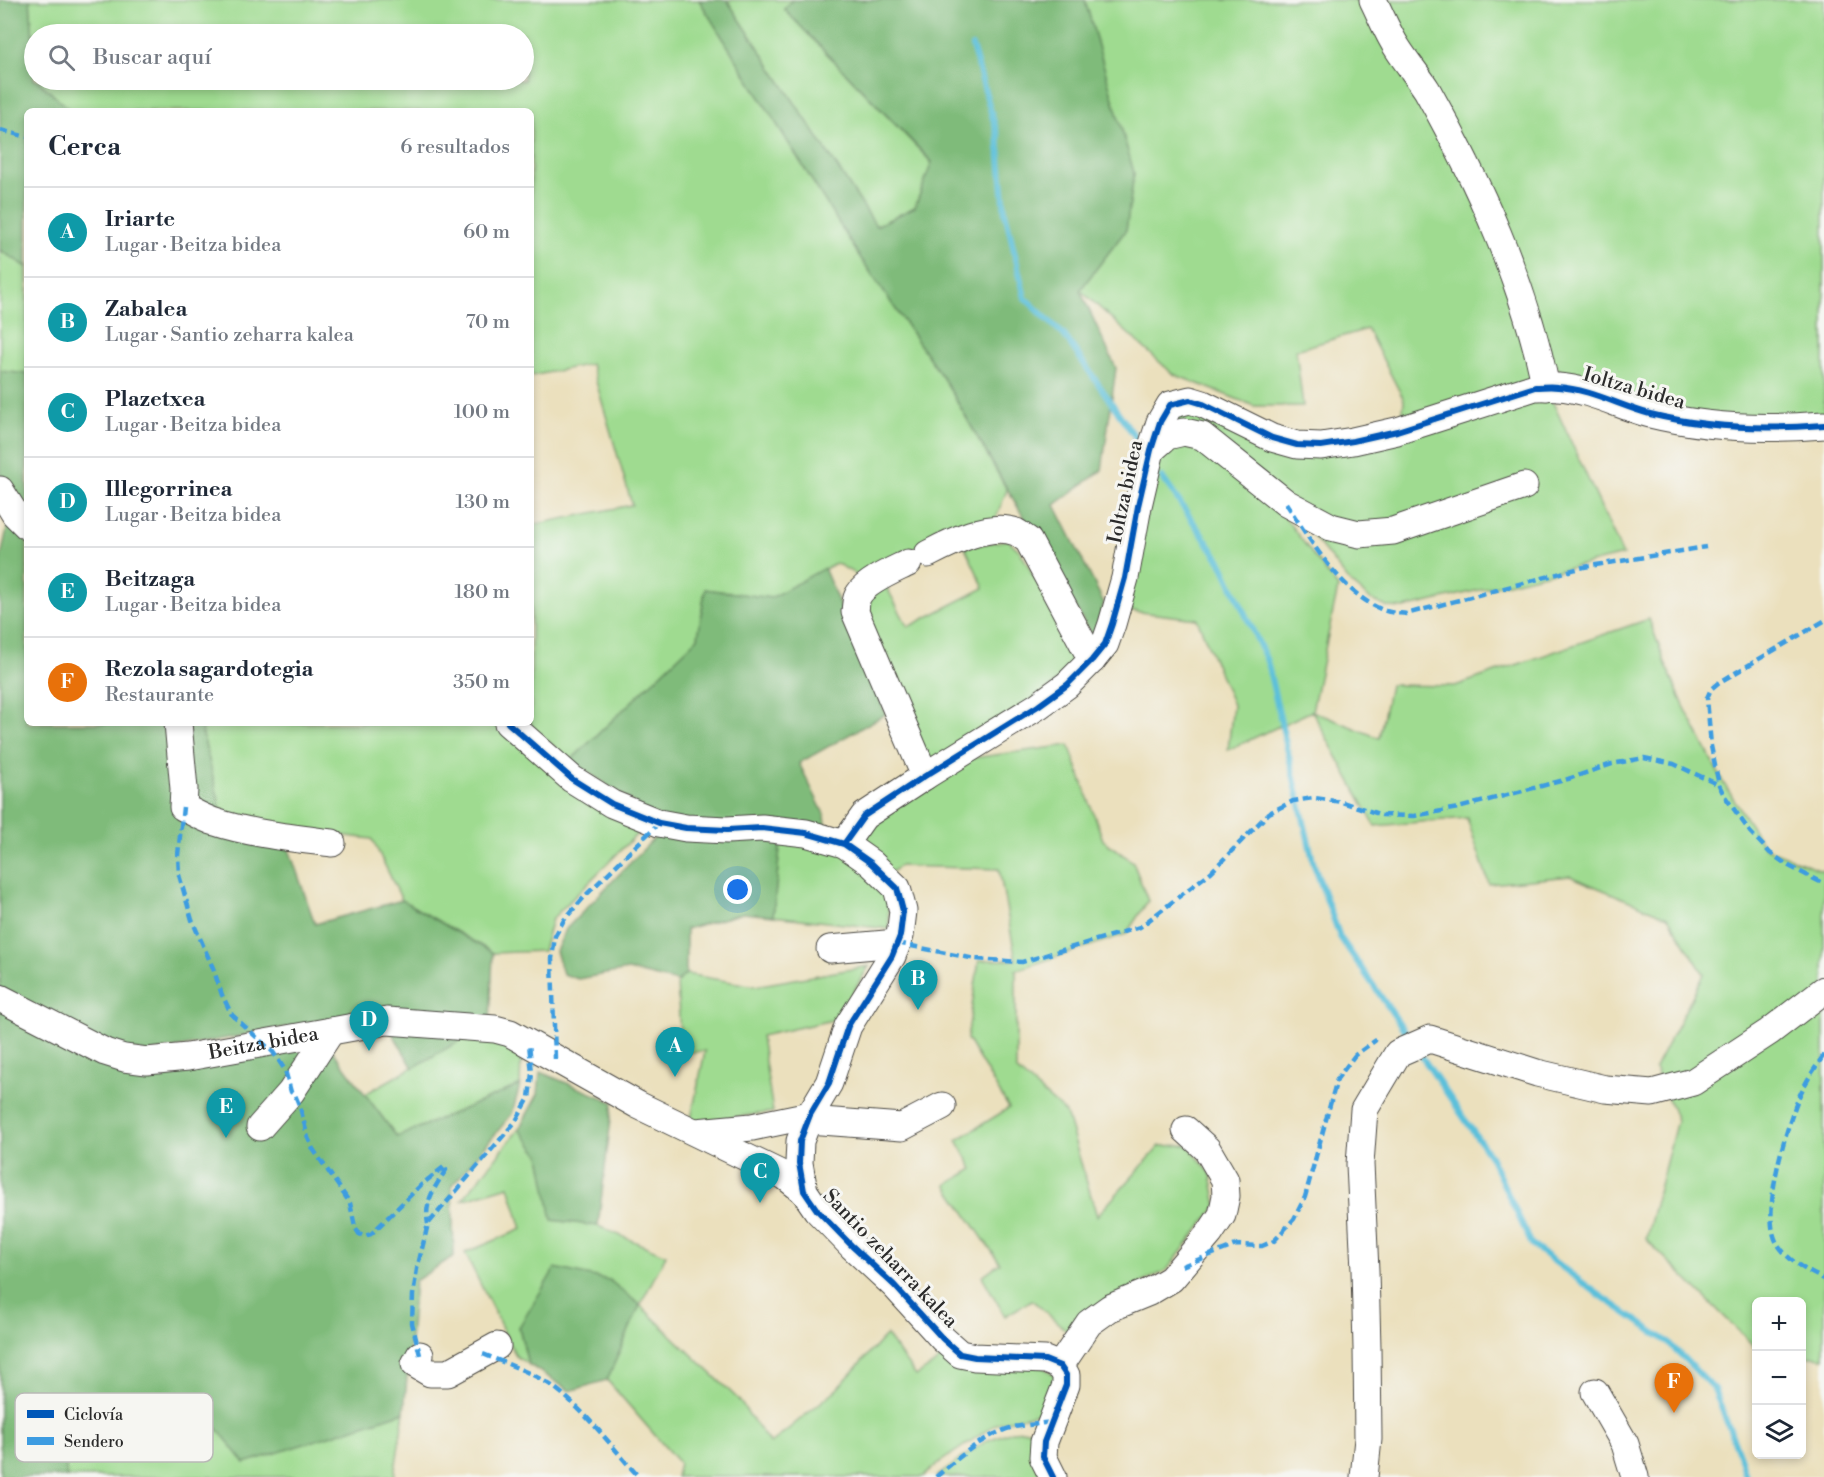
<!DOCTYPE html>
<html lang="es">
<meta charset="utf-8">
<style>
:root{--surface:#fff;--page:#f2f2f3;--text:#1f2937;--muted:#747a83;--line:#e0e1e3;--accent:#0b8043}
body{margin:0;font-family:"Libre Bodoni",serif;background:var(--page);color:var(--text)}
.controls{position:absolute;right:18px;bottom:18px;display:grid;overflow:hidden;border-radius:9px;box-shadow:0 3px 9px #0003}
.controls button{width:54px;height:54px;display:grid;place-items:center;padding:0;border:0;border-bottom:2px solid var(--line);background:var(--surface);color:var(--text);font:30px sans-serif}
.you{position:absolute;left:738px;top:890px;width:21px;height:21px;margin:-15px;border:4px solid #fff;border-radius:50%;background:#1a73e8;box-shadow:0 0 0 9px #1a73e833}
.badge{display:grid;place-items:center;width:39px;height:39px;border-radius:50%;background:var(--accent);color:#fff;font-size:20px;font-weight:700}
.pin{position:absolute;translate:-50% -50px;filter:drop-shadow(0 2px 3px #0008)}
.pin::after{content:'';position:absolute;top:32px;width:21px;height:18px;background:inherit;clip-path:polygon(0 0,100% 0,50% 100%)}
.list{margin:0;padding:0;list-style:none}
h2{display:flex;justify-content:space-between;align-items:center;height:78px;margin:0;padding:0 24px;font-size:26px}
h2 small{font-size:20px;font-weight:400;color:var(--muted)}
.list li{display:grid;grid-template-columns:39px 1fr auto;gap:18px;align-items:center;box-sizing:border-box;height:90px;padding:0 24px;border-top:2px solid var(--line)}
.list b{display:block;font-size:22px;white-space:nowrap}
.list p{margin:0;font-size:20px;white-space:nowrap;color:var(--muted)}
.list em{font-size:20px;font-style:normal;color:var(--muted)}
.icon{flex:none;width:33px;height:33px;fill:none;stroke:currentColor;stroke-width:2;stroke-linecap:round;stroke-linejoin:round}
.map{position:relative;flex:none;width:1824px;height:1477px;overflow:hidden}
.search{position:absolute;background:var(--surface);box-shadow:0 3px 9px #0003;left:24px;top:24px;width:510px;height:66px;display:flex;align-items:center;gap:15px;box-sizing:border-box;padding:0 21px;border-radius:33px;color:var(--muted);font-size:22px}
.panel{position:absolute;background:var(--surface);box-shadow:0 3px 9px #0003;left:24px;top:108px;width:510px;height:618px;border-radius:9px}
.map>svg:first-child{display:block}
.green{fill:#9fdb90;stroke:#65835e;stroke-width:1.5}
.forest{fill:#7fbb7a;stroke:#557352;stroke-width:1.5}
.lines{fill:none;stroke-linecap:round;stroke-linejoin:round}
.stream{stroke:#5cc0da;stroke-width:6}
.minor-casing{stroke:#484641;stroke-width:29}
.minor{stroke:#fff;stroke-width:27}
.quiet{stroke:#3d9ce1;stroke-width:4.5;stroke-dasharray:9 4.5;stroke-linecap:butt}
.cycleway-casing{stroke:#f6f6f2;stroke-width:10}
.cycleway{stroke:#0057b8;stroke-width:6}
.labels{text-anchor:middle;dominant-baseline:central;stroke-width:6;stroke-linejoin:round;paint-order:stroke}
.street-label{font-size:20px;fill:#2b2b2b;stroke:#f6f6f2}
.key{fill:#f6f6f2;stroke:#b9b9b6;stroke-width:1.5}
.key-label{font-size:16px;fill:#2b2b2b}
</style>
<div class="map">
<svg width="1824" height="1477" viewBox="0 0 1824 1477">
<rect width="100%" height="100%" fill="#f6f6f2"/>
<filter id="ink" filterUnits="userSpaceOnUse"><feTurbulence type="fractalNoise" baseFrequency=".0167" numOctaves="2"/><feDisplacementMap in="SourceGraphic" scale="12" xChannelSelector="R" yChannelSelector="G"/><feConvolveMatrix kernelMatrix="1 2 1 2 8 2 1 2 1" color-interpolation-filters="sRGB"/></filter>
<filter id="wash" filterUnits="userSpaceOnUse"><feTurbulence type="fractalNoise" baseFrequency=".008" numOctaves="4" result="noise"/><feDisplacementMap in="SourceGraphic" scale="24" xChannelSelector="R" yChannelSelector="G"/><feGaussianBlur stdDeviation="1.35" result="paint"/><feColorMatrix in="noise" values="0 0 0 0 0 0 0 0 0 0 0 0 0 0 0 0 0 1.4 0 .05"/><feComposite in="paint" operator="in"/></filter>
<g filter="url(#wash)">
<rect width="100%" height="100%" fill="#ebe0bd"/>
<path class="green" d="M30,0H699L860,257L947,384L1007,490L994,523L924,543L862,578L836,563L771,598L705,589L698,638L570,761L528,723H531V525L632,505L591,364L531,376V111H71L37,80H524V34H34V52Z
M727,0H792L784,9L932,163L915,207L876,226Z
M1085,0H1367L1478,201L1535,360L1532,381L1402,422L1404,400L1367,329L1296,350L1303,406H1254L1173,374L1080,290L1126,230L1134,173Z
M1379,0H1824V415L1744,419L1665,410L1570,379L1553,364Z
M0,250L27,267V374L0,371Z
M1550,396L1623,555L1405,608L1387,607L1371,600L1349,581L1301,521L1284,496L1166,428L1185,408L1294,451Z
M1194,442L1274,503L1338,588L1312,711L1379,738L1390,685L1455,686L1649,619L1667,668L1684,706L1724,784L1765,848L1824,871V1358L1802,1356V1302H1756V1348L1646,1239L1677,1120L1655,1068L1704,974L1668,917L1570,876L1489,884L1467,818L1375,826L1312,711L1228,750L1233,705L1197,619L1124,610L1159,459L1167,446Z
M1008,540L1020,551L1080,660L1044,693L928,766L866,623L869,598L886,586L908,627L984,588L965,547Z
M200,723H500L645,826L552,919L543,951L493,953L402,900L372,839L281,828L222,815Z
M1069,745L1103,840L1133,862L1148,901L1126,934L1016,970V1070L1066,1113L1097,1216L1160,1146L1188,1145L1211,1174L1217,1206L1167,1270L1083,1313L1067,1331L1032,1300L1005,1316L982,1276L1000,1263L946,1185L973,1169L957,1140L1009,1108L967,1039L979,960H1016L999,869L900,866L878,881L888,902L889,929L773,916L781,838L864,828L965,759Z
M869,966L837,1019L761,1036L773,1112L690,1123L705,1051L681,1053L677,982L686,974L755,986Z
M490,1023L521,1054L520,1085L397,1137L365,1094Z
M519,1129L540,1155L553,1220L598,1226L666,1255L640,1305L738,1399L770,1444L837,1389L886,1335L916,1376L953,1351L1036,1362L1058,1378L1045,1411L996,1424L936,1465L923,1477H676L679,1463L607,1380L640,1305L519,1327L528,1364L516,1356L465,1253L522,1229L509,1186L462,1200Z
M191,1396L245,1463L404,1412L394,1477H67L63,1443Z
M1038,1429L1040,1477H936L986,1441L1012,1431Z"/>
<path class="forest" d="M0,0H30L34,52V80H37L71,111H27V267L0,250Z
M699,0H727L876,226L915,207L932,162L784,9L792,0H1085L1134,173L1126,230L1080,290L1116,368L1102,470L1055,505L1104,603L1093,638L947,384L860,257Z
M0,371L27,374V723H200L226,831L289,849L315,924L402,900L493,953L490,1023L413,1068L379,1010L147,1053L106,1045L0,992V561L14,496L0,474Z
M824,568L886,714L799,763L825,816L829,848L781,838L773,916L743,913L686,929V974L677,982L628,970L578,979L563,974L556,951L566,929L663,829L630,800L570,761L698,638L705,589L771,598Z
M0,1005L108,1060L324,1039L397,1137L520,1085L512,1114L452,1186L454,1256L415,1281L404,1412L245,1463L191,1396L63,1443L67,1477H0Z
M540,1072L613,1102L598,1226L552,1220L540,1155L519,1129L538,1094Z
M555,1268L609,1280L640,1305L607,1380L570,1391L528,1364L519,1327Z"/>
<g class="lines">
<path class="stream" d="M972,46L998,136L1005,212L1025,298L1064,335L1136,438
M1162,477L1221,562L1267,661L1314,865L1340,937L1411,1040
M1418,1051L1490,1156L1532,1245L1594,1291L1668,1342L1714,1389L1740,1456L1746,1477"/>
</g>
</g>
<g filter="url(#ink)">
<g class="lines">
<g class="minor-casing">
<g id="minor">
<path d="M1373,0C1381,16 1388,34 1398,49C1407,63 1418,76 1427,90C1479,183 1524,282 1546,387"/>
<path d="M1151,450L1167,436L1184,432L1202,436L1286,503L1331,527L1359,534L1393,531L1524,486"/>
<path d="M0,490L15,514L27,526"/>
<path d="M928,554C951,542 989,522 1016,532C1020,534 1024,538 1028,540L1092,660"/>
<path d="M908,563C894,570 867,581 859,594C855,599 856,606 855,612L925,776"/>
<path d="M178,723L184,789L183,807C192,812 202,817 212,821C251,834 292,838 332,843"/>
<path d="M508,723L572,779L612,804L659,823L686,828L727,830L762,828L806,833L844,844L871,863L897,888L903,911L900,936L892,956L848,1026L829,1083L810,1115L800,1141L799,1163L804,1191L817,1210L852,1246L894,1285L943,1339L960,1354L975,1357L1045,1360L1060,1366L1066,1375V1385L1044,1442L1043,1457L1053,1477"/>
<path d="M844,844L864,816L925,776L1038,706L1067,685L1092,660L1105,644L1112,624L1125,578L1138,506L1151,450L1160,422L1170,405L1190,400L1203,404L1272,438L1297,445L1321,446L1353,441L1397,431L1535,387C1543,387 1551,386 1558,387C1590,389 1620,406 1650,414C1707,428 1766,430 1824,425"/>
<path d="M830,949L897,943"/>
<path id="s1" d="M0,998L105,1052L124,1058L147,1061L188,1057L387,1021L495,1029L510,1033L638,1105L785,1176L804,1191"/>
<path d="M808,1120L902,1127L942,1106"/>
<path d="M260,1127L291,1092L331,1031"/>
<path d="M696,1132L752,1127L810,1115"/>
<path d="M420,1355L415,1364L430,1373H448L497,1346"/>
<path d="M1060,1366L1089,1323L1110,1308L1149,1292L1171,1279L1210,1233L1222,1215L1226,1196L1225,1180L1207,1149L1186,1130"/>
<path d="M1595,1392L1625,1444L1635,1477"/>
<path d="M1364,1477L1368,1439L1367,1348L1365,1270L1360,1164L1364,1110L1398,1053L1430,1039L1537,1073L1605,1089L1652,1093L1693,1082L1769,1032L1824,990"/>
</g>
</g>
<use href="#minor" class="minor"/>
<path class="quiet" d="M0,130L27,137
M1286,503C1310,540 1341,593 1383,610C1390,613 1399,613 1406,614L1584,567L1706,547
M1824,621L1718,683L1711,689L1707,698L1711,746L1719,785L1724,795L1750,832L1770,853L1789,866L1824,884
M183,807L178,855L179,875L192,920L213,968L222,995L232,1015L273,1052L285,1070L291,1092L295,1095L300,1107L308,1138L313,1149L350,1203L355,1227L359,1234L364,1236L371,1234L421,1185L445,1166L446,1170C434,1188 424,1202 428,1224
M897,943L975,959L1022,962L1140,927L1211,872L1269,813L1293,801L1314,798L1342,802L1382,815L1414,816L1458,808L1568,779L1612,764L1644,758L1674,764L1719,785
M1824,1055C1814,1069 1805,1083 1798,1099C1786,1129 1760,1214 1777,1243C1787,1260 1806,1271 1824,1279
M555,1059L552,959L555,936L564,920L586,895L659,823
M1182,1266L1236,1245L1262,1246L1274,1241L1294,1219L1305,1197L1337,1079L1355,1055L1376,1040
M483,1354C507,1364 534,1373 555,1388C585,1411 613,1448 639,1477
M420,1355L412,1323L413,1295L417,1269L428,1224L516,1121L529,1098L532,1073L529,1044
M936,1477C958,1458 985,1434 1014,1427C1026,1425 1039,1424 1051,1422"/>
<g class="cycleway-casing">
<path id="cycleway" d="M508,723L572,779L612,804L659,823L686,828L727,830L762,828L806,833L844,844L871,863L897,888L903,911L900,936L892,956L848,1026L829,1083L810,1115L800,1141L799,1163L804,1191L817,1210L852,1246L894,1285L943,1339L960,1354L975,1357L1045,1360L1060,1366L1066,1375V1385L1044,1442L1043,1457L1053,1477
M844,844L864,816L925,776L1038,706L1067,685L1092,660L1105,644L1112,624L1125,578L1138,506L1151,450L1160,422L1170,405L1190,400L1203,404L1272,438L1297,445L1321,446L1353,441L1397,431L1535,387C1543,387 1551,386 1558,387C1590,389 1620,406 1650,414C1707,428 1766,430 1824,425"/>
</g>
<use href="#cycleway" class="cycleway"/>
</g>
</g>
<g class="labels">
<g class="street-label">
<text transform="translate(1634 389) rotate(16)">Ioltza bidea</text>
<text transform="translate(1126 492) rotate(-78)">Ioltza bidea</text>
<text stroke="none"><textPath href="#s1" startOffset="279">Beitza bidea</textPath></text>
<text transform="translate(890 1259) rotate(46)">Santio zeharra kalea</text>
</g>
</g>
<rect x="15" y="1393" width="198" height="69" rx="9" class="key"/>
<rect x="27" y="1410" width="27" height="8" fill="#0057b8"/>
<rect x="27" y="1437" width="27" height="8" fill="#3d9ce1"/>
<g class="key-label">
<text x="64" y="1420">Ciclovía</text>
<text x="64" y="1447">Sendero</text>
</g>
</svg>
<div class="controls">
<button>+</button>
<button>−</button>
<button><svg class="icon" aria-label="layers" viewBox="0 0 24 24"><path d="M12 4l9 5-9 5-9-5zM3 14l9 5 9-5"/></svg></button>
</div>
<div class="you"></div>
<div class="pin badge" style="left:675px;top:1077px;background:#0f9aa8">A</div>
<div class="pin badge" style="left:918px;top:1010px;background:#0f9aa8">B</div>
<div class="pin badge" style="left:760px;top:1203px;background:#0f9aa8">C</div>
<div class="pin badge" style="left:369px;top:1051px;background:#0f9aa8">D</div>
<div class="pin badge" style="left:226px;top:1138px;background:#0f9aa8">E</div>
<div class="pin badge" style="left:1674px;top:1413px;background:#e8710a">F</div>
<div class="search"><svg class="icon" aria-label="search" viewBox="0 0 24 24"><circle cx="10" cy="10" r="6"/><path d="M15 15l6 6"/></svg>Buscar aquí</div>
<section class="panel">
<h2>Cerca<small>6 resultados</small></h2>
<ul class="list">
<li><span class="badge" style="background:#0f9aa8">A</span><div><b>Iriarte</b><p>Lugar · Beitza bidea</p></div><em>60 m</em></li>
<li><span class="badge" style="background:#0f9aa8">B</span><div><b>Zabalea</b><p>Lugar · Santio zeharra kalea</p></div><em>70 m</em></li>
<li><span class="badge" style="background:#0f9aa8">C</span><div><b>Plazetxea</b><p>Lugar · Beitza bidea</p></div><em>100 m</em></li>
<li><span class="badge" style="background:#0f9aa8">D</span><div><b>Illegorrinea</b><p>Lugar · Beitza bidea</p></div><em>130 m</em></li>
<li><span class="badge" style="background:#0f9aa8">E</span><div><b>Beitzaga</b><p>Lugar · Beitza bidea</p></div><em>180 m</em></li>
<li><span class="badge" style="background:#e8710a">F</span><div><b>Rezola sagardotegia</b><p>Restaurante</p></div><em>350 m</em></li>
</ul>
</section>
</div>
